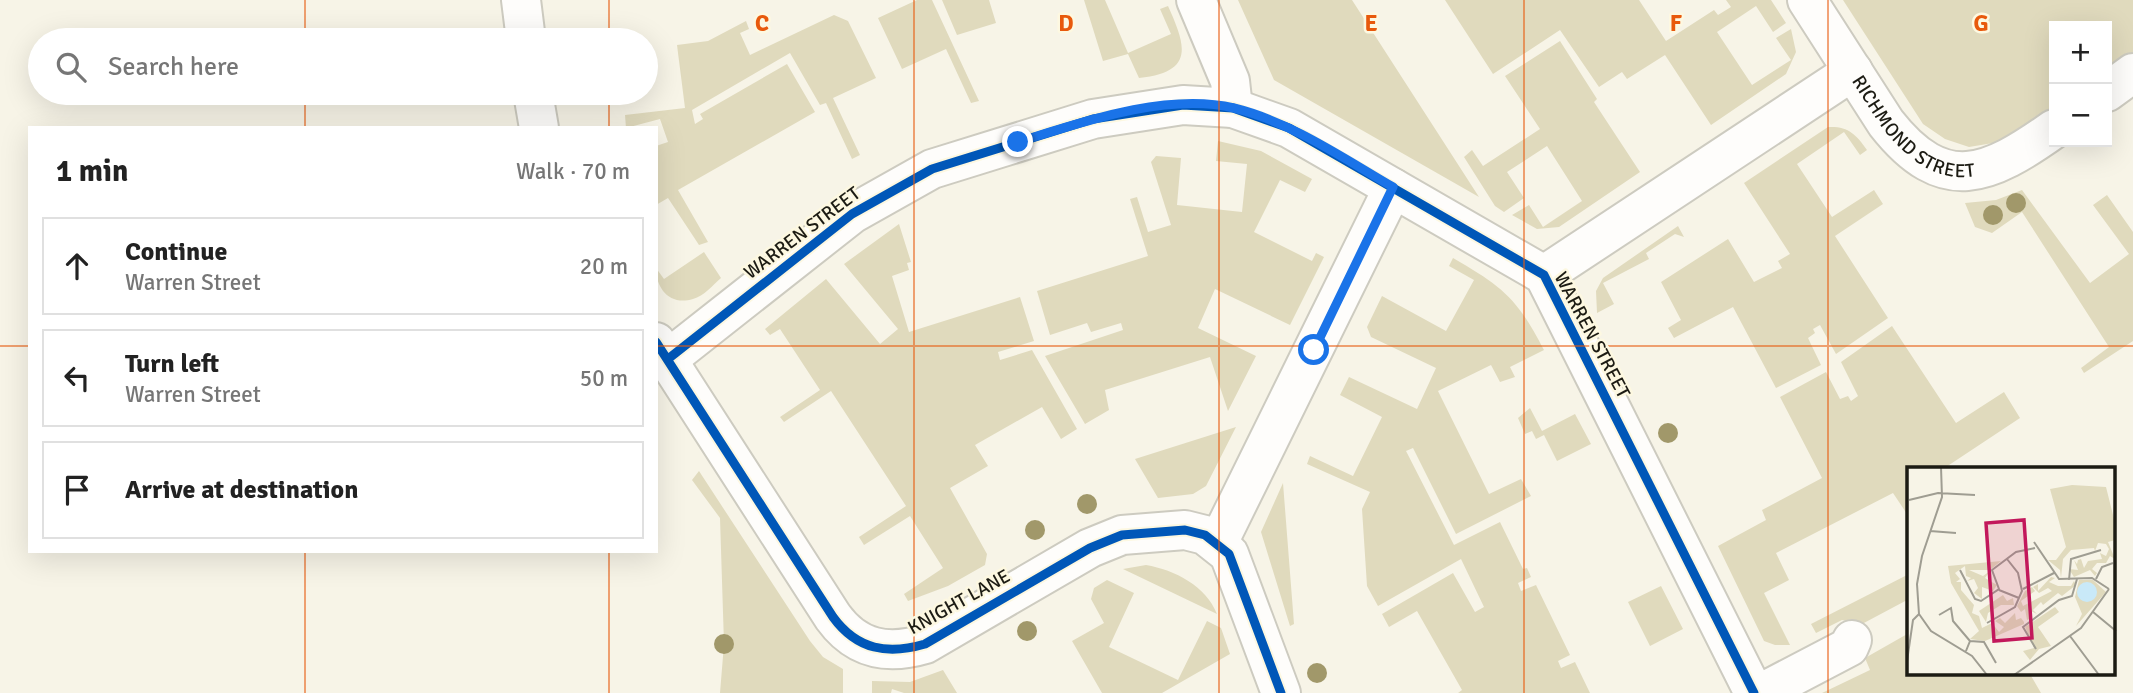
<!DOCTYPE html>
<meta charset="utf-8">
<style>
:root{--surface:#fff;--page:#f6f6f6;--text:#222;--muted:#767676;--line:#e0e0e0}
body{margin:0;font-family:Signika,sans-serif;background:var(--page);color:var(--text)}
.controls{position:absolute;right:21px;top:21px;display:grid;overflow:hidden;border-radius:0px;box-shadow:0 7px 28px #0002}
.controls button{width:63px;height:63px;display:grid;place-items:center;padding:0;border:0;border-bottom:2px solid var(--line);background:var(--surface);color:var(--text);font:35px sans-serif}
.stop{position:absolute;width:21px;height:21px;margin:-16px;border:5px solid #1a73e8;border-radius:50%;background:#fff}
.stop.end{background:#1a73e8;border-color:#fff;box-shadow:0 2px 7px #0008}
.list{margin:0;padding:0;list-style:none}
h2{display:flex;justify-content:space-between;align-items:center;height:91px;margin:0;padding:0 28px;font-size:30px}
h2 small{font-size:23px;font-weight:400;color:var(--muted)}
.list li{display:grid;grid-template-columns:46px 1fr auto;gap:21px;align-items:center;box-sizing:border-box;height:98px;margin:0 14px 14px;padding:0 14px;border:2px solid var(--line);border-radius:0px}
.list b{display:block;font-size:26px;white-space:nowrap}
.list p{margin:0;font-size:23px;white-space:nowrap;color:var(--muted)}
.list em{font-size:23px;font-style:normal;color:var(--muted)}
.icon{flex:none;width:38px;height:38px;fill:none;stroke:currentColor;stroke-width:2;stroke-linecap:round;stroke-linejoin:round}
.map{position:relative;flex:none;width:2133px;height:693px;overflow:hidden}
.search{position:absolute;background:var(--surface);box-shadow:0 7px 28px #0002;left:28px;top:28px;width:630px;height:77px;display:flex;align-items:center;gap:18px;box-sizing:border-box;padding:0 24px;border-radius:38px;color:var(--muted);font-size:26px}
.panel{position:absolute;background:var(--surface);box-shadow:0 7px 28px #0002;left:28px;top:126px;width:630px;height:427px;border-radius:0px}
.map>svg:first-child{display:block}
.green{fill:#e0dabd}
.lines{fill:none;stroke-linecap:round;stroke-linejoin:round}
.minor-casing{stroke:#cdcbc0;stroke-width:42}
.minor{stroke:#fefdfb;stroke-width:38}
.cycleway-casing{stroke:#fdf8e1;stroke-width:13}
.cycleway{stroke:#0057b8;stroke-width:9}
.tree{fill:#a1986a}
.route{stroke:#1a73e8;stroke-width:9}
.grid{fill:none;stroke:#e8590c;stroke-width:2;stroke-opacity:0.55}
.labels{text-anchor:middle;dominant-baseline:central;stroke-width:5;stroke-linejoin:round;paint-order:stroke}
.street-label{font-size:19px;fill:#1c1b13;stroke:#fdf8e1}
.inset-road{fill:none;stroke:#9f9d92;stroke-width:2}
.view{fill:#c2185b;fill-opacity:0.15;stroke:#c2185b;stroke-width:3.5}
.inset-edge{fill:none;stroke:#1c1b13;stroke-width:3.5}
.grid-label{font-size:23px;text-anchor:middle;font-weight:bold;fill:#e8590c;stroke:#fdf8e1;stroke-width:5;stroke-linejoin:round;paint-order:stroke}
</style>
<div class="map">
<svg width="2133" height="693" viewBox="0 0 2133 693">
<rect width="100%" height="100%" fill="#f7f4e7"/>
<path class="green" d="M917,0H932L979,101L971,103L946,49L902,69L878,18Z
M942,0H989L996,23L957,35Z
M1084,0H1105L1128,53L1171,34L1160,9L1168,6C1186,46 1195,72 1139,78L1128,54L1103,61Z
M1238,0H1352L1479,197L1274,80Z
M1445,0H1639L1666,41L1714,10L1718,15L1731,7L1726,0H1771L1786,23L1773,32L1756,6L1717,32L1752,85L1791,60L1776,38L1791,29L1796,52L1786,74L1711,125L1665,55L1627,79L1622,72L1599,87L1560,30L1493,74Z
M1843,0H2133V52L2107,71V26H2054V108L2005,141L1969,147L1945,139L1923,124Z
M834,15L848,21L876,78L833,98L860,155L852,159L826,103L820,105L790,53L692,110L695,124L703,119L700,114L787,64L815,112L678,190L708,242L699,245L668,198L656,205V146L668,142L660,119L626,128L625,115L685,108L677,45L708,41L746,21L749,29L740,33L750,55Z
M1560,41L1597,99L1594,102L1640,172L1559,227L1537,229L1512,215L1529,205L1543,227L1582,201L1547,146L1507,172L1524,198L1504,212L1495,206L1464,157L1472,150L1483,166L1540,129L1505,76Z
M1828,127C1848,126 1856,134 1867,150L1860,155L1844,132L1797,164L1832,217L1874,190L1883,204L1835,236L1888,318L1836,354L1820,325L1813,329L1815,333L1808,338L1821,365L1776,388L1733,307L1674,338L1668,328L1681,320L1661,282L1728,239L1754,282L1782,268L1778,261L1790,254L1744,183Z
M1218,141L1261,151L1312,179L1305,192L1280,180L1254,232L1312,261L1316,253L1324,257L1290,325L1215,289L1198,328L1256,356L1228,411L1210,357L1105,390L1109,410L1085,424L1045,356L1123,330L1121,323L1091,332L1087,323L1050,335L1037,291L1148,256L1130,199L1137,197L1148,232L1171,225L1151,162L1156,156L1181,158L1177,205L1242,212L1247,164L1216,161Z
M2022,190L2090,283L2129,254L2093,205L2107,195L2133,232V341L2084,373L2081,368L2109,347L2022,212L1992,233L1975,227L1965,203L1996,200Z
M899,224L911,262L907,263L909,270L892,276L909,332L1020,297L1034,341L998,352L1000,360L1032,350L1077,429L1061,439L1042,407L975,445L988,466L950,488L987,554L985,565L948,586L908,601L904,594L943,568L910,516L864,545L859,537L906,506L831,391L784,422L780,417L820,390L780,329L770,335L765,329L826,279L880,344L898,329L844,264Z
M1678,226L1684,237L1675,234L1646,253L1649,259L1603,283L1614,304L1597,313L1596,291L1603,278Z
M704,252L721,278C713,285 704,296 693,299C670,306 656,289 656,268L664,279Z
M1453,258C1503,287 1517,298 1544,350L1510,367L1515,377L1500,382L1491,365L1438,391L1489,494L1521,479L1531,496L1456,534L1413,448L1406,451L1454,545L1500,522L1523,569L1527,568L1531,577L1518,583L1521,591L1536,585L1570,655L1558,661L1561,668L1575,662L1590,693H1458L1462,690L1417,611L1389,627L1382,614L1453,573L1475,612L1484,607L1461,559L1378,606L1367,586L1362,509L1370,492L1307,464L1310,456L1353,476L1382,417L1340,395L1349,377L1417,409L1436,368L1371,337L1367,327L1382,296L1446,331L1474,280L1449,266Z
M1892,326L1956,423L2004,392L2020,418L1943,469H1909V517L1893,493L1776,553L1789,580L1764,593L1790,645H1775L1764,641L1718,546L1766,520L1762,510L1822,478L1780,397L1826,372L1840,399L1848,396L1851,401L1858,396L1841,362Z
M1530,408L1542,431L1575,414L1591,444L1557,461L1544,435L1536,439L1532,431L1525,434L1518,418Z
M1236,427L1206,486L1193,494L1158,498L1135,459Z
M699,471L810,641L823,657L843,669V693H720L724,644L720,518L692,480Z
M1283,483L1294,624L1290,626L1261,532Z
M1146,565C1175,570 1206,586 1217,614L1123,569Z
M1909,574V599L1862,624L1842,620L1816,633L1811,624Z
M1107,580L1134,593L1109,647L1178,680L1207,621L1221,628L1230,654L1162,693H1102L1072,641L1104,623L1091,599L1094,588Z
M1661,586L1683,629L1650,646L1628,602Z
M1909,633V674H2030L2041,693H1822L1870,670L1865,658Z
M943,670L957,693H904L892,689L891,693H872V681L910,682Z"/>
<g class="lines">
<g class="minor-casing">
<g id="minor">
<path d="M521,0L526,40"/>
<path d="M1196,0L1230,81L1233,108"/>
<path id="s1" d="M1807,0L1886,123C1944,197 1989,175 2054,129"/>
<path d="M2107,92L2133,73"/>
<path d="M533,93L539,128"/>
<path d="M1544,275L1853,71"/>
<path d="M656,342L833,617C857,650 888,655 925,644L1090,548L1122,535L1185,530L1205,535L1229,554L1281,693"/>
<path d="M668,359L852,214L932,169L1093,119L1183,105L1233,108L1289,128L1544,275L1754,693"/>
<path d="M1218,543L1393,188"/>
<path d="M1761,693L1849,647L1852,640"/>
</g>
</g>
<use href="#minor" class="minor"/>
<g class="cycleway-casing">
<path id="cycleway" d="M656,342L833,617C857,650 888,655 925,644L1090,548L1122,535L1185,530L1205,535L1229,554L1281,693
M668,359L852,214L932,169L1093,119L1183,105L1233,108L1289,128L1544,275L1754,693"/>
</g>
<use href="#cycleway" class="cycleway"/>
</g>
<g class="tree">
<circle cx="2016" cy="203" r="10"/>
<circle cx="1993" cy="215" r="10"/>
<circle cx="1668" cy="433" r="10"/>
<circle cx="1087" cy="504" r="10"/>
<circle cx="1035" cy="530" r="10"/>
<circle cx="1027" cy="631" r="10"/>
<circle cx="724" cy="644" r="10"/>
<circle cx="1317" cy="673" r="10"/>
</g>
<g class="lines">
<path class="route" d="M1018,142C1082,122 1167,92 1234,108C1291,122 1343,158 1393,187L1314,350"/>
</g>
<path class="grid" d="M305,0V40M609,0V40M914,0V693M1219,0V693M1524,0V693M1828,0V693M305,93V128M609,93V128M0,346H30M656,346H2133M305,551V693M609,551V693"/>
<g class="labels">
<g class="street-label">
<text stroke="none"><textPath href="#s1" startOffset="172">RICHMOND STREET</textPath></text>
<text transform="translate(802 233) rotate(-37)">WARREN STREET</text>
<text transform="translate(1592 335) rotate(62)">WARREN STREET</text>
<text transform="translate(959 602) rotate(-29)">KNIGHT LANE</text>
</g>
</g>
<g transform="translate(1907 467)">
<rect width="208" height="208" fill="#f7f4e7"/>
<path d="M165,18L199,20L209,60L208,73L201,75L208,92L203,89L199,96H190L185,102L190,106L188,109L183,103L167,110L162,102L171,103L167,93L170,97L171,93L174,92L177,101L181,94L195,92L193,86L199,89L202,82L199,77L191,76L188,84L187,81L164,83L156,92L154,111L153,103L141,93H149L159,80L143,22ZM94,94L83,103H62L76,109L83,104L78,111L90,118L86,124L75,120V132L67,126L71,121L67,112L60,114L64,111L59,109L58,99L48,106L53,112L49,115H54V123L67,138L65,146L72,149L75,161L85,156L92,165L97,160L88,154L93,151L98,156L108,146L109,153L114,151L117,155V157L78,174L63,172L72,164L44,116L41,99ZM144,110L148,111L142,115L151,119H164L167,114L169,118L155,129L151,126L136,138L134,135L126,143L130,147L124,144L125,151L120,153L118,142L114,145L110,139L118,124L125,120L128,124L114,134L116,139L145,124L141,121L132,126L126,120L131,117V124ZM172,113H186L199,125L169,159L175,147L168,130ZM96,128L100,134L106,131L107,138H94L81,146L79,155L72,144ZM148,140L152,145L131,160L144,179L132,182L123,193L116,184L127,181L118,160Z" fill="#e0dabd"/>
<path d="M170 125a10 10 0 1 1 20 0a10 10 0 1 1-20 0Z" fill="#c9e9f8"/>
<path class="inset-road" d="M2,33L31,26L68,28M23,64L49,66M127,75L152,112L185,111L202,122M53,103L68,132L74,134L92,122L85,103L109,85L128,81M189,112L195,100L206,96M162,113L164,92L194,83M116,122L147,106M92,123L112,131M186,145L209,164M12,147L24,164L65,189L80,208M32,148L44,141L46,154L63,174L59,184M80,156L108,140L115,124L111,106L100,92M163,169L192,208M63,174L77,175L89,196M129,182L116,160L152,133L165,129L170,112M0,194L6,153L12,147L10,117L15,89L35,30L34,0M107,208L174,161L202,122"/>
<path class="view" d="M117,53L125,171L87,174L79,56Z"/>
<rect width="208" height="208" class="inset-edge"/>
</g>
<g class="grid-label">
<text x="762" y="31">C</text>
<text x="1066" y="31">D</text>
<text x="1371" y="31">E</text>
<text x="1676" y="31">F</text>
<text x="1981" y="31">G</text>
</g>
</svg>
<div class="controls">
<button>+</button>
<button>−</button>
</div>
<div class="stop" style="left:1314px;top:350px"></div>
<div class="stop end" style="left:1018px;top:142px"></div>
<div class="search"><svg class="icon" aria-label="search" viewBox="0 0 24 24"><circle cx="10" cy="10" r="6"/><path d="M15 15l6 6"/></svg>Search here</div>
<section class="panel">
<h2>1 min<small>Walk · 70 m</small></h2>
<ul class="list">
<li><svg class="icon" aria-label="ahead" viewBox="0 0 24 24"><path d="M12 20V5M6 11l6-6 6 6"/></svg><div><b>Continue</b><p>Warren Street</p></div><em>20 m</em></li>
<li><svg class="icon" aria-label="left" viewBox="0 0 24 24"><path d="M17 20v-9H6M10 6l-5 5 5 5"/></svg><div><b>Turn left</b><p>Warren Street</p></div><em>50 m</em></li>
<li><svg class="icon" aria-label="arrive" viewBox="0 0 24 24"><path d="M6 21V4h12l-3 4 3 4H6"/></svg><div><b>Arrive at destination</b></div></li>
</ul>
</section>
</div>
